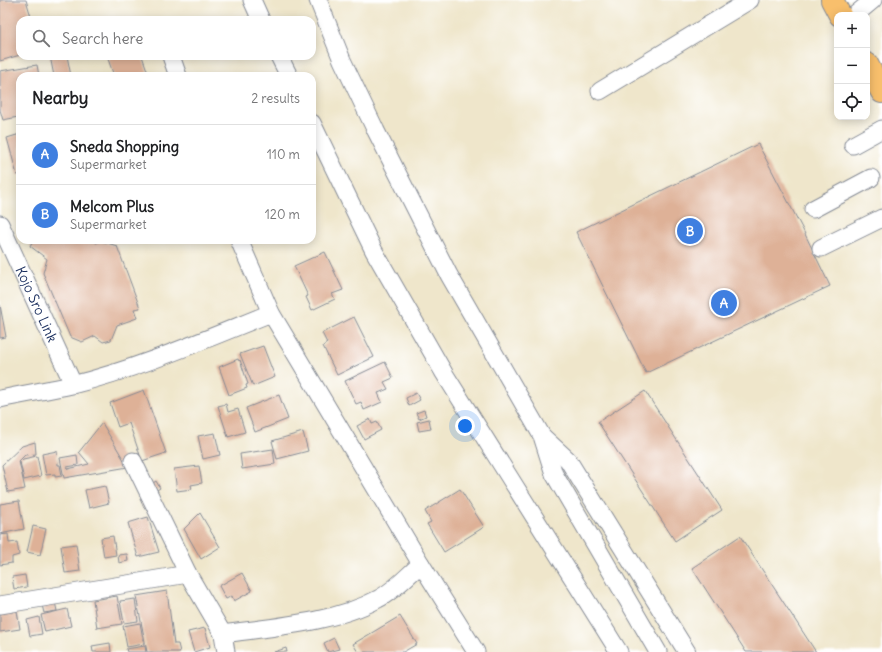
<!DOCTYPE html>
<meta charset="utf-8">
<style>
:root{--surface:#fff;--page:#f6f6f6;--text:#202124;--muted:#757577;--line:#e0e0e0;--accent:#d93025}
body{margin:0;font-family:Delius,sans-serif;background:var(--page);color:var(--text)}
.controls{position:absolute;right:12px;top:12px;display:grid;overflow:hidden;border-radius:8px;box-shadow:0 2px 10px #0003}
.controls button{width:36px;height:36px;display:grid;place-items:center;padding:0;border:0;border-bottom:1px solid var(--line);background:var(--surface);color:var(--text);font:20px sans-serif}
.you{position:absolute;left:465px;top:426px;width:14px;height:14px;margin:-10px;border:3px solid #fff;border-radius:50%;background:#1a73e8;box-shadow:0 0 0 6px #1a73e833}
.badge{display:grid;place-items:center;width:26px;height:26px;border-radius:50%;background:var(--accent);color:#fff;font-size:13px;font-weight:700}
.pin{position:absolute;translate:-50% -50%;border:2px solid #fff;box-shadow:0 1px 4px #0006}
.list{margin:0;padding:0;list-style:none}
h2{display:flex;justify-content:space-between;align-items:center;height:52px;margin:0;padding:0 16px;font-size:17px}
h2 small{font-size:13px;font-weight:400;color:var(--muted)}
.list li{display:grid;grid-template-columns:26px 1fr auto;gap:12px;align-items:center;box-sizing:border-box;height:60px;padding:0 16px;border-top:1px solid var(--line)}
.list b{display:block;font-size:15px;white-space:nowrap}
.list p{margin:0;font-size:13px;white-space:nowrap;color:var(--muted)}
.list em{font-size:13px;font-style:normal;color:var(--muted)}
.icon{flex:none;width:22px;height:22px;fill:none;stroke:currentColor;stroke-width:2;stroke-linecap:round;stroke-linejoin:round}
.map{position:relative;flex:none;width:882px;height:652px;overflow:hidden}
.search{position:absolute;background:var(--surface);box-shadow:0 2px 10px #0003;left:16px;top:16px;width:300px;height:44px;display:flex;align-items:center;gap:10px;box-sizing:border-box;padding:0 14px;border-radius:12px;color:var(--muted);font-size:15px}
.panel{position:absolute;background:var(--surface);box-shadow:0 2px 10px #0003;left:16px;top:72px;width:300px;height:172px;border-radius:12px}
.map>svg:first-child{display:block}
.building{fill:#deb197}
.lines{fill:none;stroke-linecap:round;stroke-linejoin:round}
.minor-casing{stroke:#858a94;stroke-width:19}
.major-casing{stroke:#858a94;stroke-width:24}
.minor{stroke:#fff;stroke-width:17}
.major{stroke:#f8bf6c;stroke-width:22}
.labels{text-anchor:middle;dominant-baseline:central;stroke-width:3.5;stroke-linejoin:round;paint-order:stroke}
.street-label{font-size:14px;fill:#1b2f5e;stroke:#fff}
</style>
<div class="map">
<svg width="882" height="652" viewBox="0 0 882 652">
<rect width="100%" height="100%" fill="#fff"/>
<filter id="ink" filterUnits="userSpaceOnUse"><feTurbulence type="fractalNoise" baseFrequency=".025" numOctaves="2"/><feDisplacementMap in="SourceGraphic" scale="8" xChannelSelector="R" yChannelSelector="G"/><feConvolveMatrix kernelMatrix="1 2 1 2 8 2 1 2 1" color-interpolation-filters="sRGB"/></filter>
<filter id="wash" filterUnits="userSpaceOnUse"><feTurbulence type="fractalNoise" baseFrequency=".012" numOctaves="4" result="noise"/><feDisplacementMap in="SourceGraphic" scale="16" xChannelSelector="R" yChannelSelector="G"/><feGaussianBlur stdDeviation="0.9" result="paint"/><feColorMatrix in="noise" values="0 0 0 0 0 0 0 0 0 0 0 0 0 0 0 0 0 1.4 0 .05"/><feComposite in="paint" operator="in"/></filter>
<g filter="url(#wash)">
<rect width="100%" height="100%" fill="#efe6cb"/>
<g id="blocks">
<path class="building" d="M0,0H26L32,20H20V55L0,61Z
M50,56H67L71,76H54Z
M107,56H142L149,76H114Z
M37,65L39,76H20V111H17L18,117L3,120L0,110V71Z
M20,134V174L17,175L7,138Z
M758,144L803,230L830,286L646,373L576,232Z
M33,240H95L96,243L101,241L117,246L140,308L134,309L137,318L117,325L111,340L103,342L95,336L82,342L70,337L43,273L47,259L30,246Z
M325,252L343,290L332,294L335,299L312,310L306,297L308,296L294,266Z
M0,305L6,337L0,338Z
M354,317L374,357L337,375L323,346L327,343L322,333Z
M263,346L275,377L253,386L240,354Z
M238,359L239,361L240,360L248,384L246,385L247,388L229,395L219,367Z
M385,362L393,378L384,382L388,389L378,393L382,402L364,410L361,402L356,404L345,381Z
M144,390L166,453L142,461L129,423L118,427L110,403Z
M645,391L722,510L675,541L598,422Z
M416,393L420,400L409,406L406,398Z
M279,395L288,419L255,432L246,408Z
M226,404L228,412L238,409L245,432L228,437L218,406Z
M424,410L426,416L419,419L416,413Z
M370,419L372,424L377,422L381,430L364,439L357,426Z
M429,419L431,429L419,431L417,422Z
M102,423L128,467L64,478L60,458L77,455L78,465L67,467L68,469L89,464L79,452Z
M303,432L308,451L277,459L272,441Z
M215,433L220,455L203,459L198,436Z
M35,442L36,454L25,455L19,461L25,489L8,492L2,465L22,446Z
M273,449L275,464L242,469L240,454Z
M57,451L58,465H60L62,476L55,477V474L46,475L42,454Z
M37,456L41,476L24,480L20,462L23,459Z
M199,466L202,483L191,485L192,489L177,491L174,469Z
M156,481L160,488L151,494L147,487Z
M105,486L109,503L89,508L85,490Z
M460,489L484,527L444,552L427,524L431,522L425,511Z
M148,496L151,505L144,508L140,499Z
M19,501L24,529L0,534V504Z
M200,513L220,547L201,559L184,529Z
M148,517L159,552L138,557L128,523Z
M33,526L46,529L40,555L27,552Z
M8,534L9,543L17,542L19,555L12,557V563L0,565V535Z
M113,536L116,555L104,557L101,538Z
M740,536L816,652H746L692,568Z
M76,544L80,571L65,573L61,546Z
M127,554L128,561L119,563L118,555Z
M242,573L252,591L234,601L232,596L226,599L219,586Z
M25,575L27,587L14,589L12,577Z
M167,591L174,644H178L180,652H147L136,596Z
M117,596L122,624L97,628L93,600Z
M135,599L138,621L124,623L120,601Z
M55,602L57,611L44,613L42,605Z
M67,609L71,626L45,632L41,615Z
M17,611L20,629L0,632V614Z
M400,616L417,644L403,652H358L353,644Z
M39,617L42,634L30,636L27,620Z
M140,623L144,644L127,647L123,626Z
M205,628L210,647L194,652L188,632Z
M334,638L339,649L328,652L324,643Z
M110,643L111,652H93L92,646Z
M145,646L146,652H127L126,649Z
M286,648L287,652H274Z"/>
</g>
</g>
<g filter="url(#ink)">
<use href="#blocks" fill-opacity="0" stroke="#858a94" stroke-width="1"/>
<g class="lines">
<g class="minor-casing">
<g id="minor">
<path d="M252,0L261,20"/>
<path d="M318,0L342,60L376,131L449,275L542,436L554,474L658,652"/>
<path d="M855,15L873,0"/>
<path d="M171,56L178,76"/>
<path d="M279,56L289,76"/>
<path d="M600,91L750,0"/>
<path d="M312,123L374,251L444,373L619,652"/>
<path d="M853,145L882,129"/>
<path d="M813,209L871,178"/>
<path id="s1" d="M0,224L73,384"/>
<path d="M239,240L271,313L421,564L476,652"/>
<path d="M821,248L882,218"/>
<path d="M0,399C24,394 48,390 72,385C140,368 206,339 271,313"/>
<path d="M543,437L568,460L687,652"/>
<path d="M133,461L188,574L223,634L226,652"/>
<path d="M0,605L188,574"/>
<path d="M223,634C272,627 334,623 378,599C394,591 407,576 421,564"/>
</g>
</g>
<g class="major-casing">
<path id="major" d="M832,0L840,15
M867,64L882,92"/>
</g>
<use href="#minor" class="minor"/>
<use href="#major" class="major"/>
</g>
</g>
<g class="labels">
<g class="street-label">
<text stroke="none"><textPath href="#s1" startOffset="88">Kojo Sro Link</textPath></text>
</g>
</g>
</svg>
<div class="controls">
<button>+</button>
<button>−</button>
<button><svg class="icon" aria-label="locate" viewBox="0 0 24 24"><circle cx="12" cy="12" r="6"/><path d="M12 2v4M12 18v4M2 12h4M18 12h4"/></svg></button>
</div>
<div class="you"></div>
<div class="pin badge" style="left:724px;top:303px;background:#3f7fe0">A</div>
<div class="pin badge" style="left:690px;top:231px;background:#3f7fe0">B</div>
<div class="search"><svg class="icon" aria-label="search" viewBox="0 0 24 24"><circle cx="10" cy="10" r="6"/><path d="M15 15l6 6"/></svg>Search here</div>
<section class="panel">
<h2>Nearby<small>2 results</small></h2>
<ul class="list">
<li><span class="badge" style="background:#3f7fe0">A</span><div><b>Sneda Shopping</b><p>Supermarket</p></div><em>110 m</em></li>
<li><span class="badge" style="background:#3f7fe0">B</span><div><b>Melcom Plus</b><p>Supermarket</p></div><em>120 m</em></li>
</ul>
</section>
</div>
